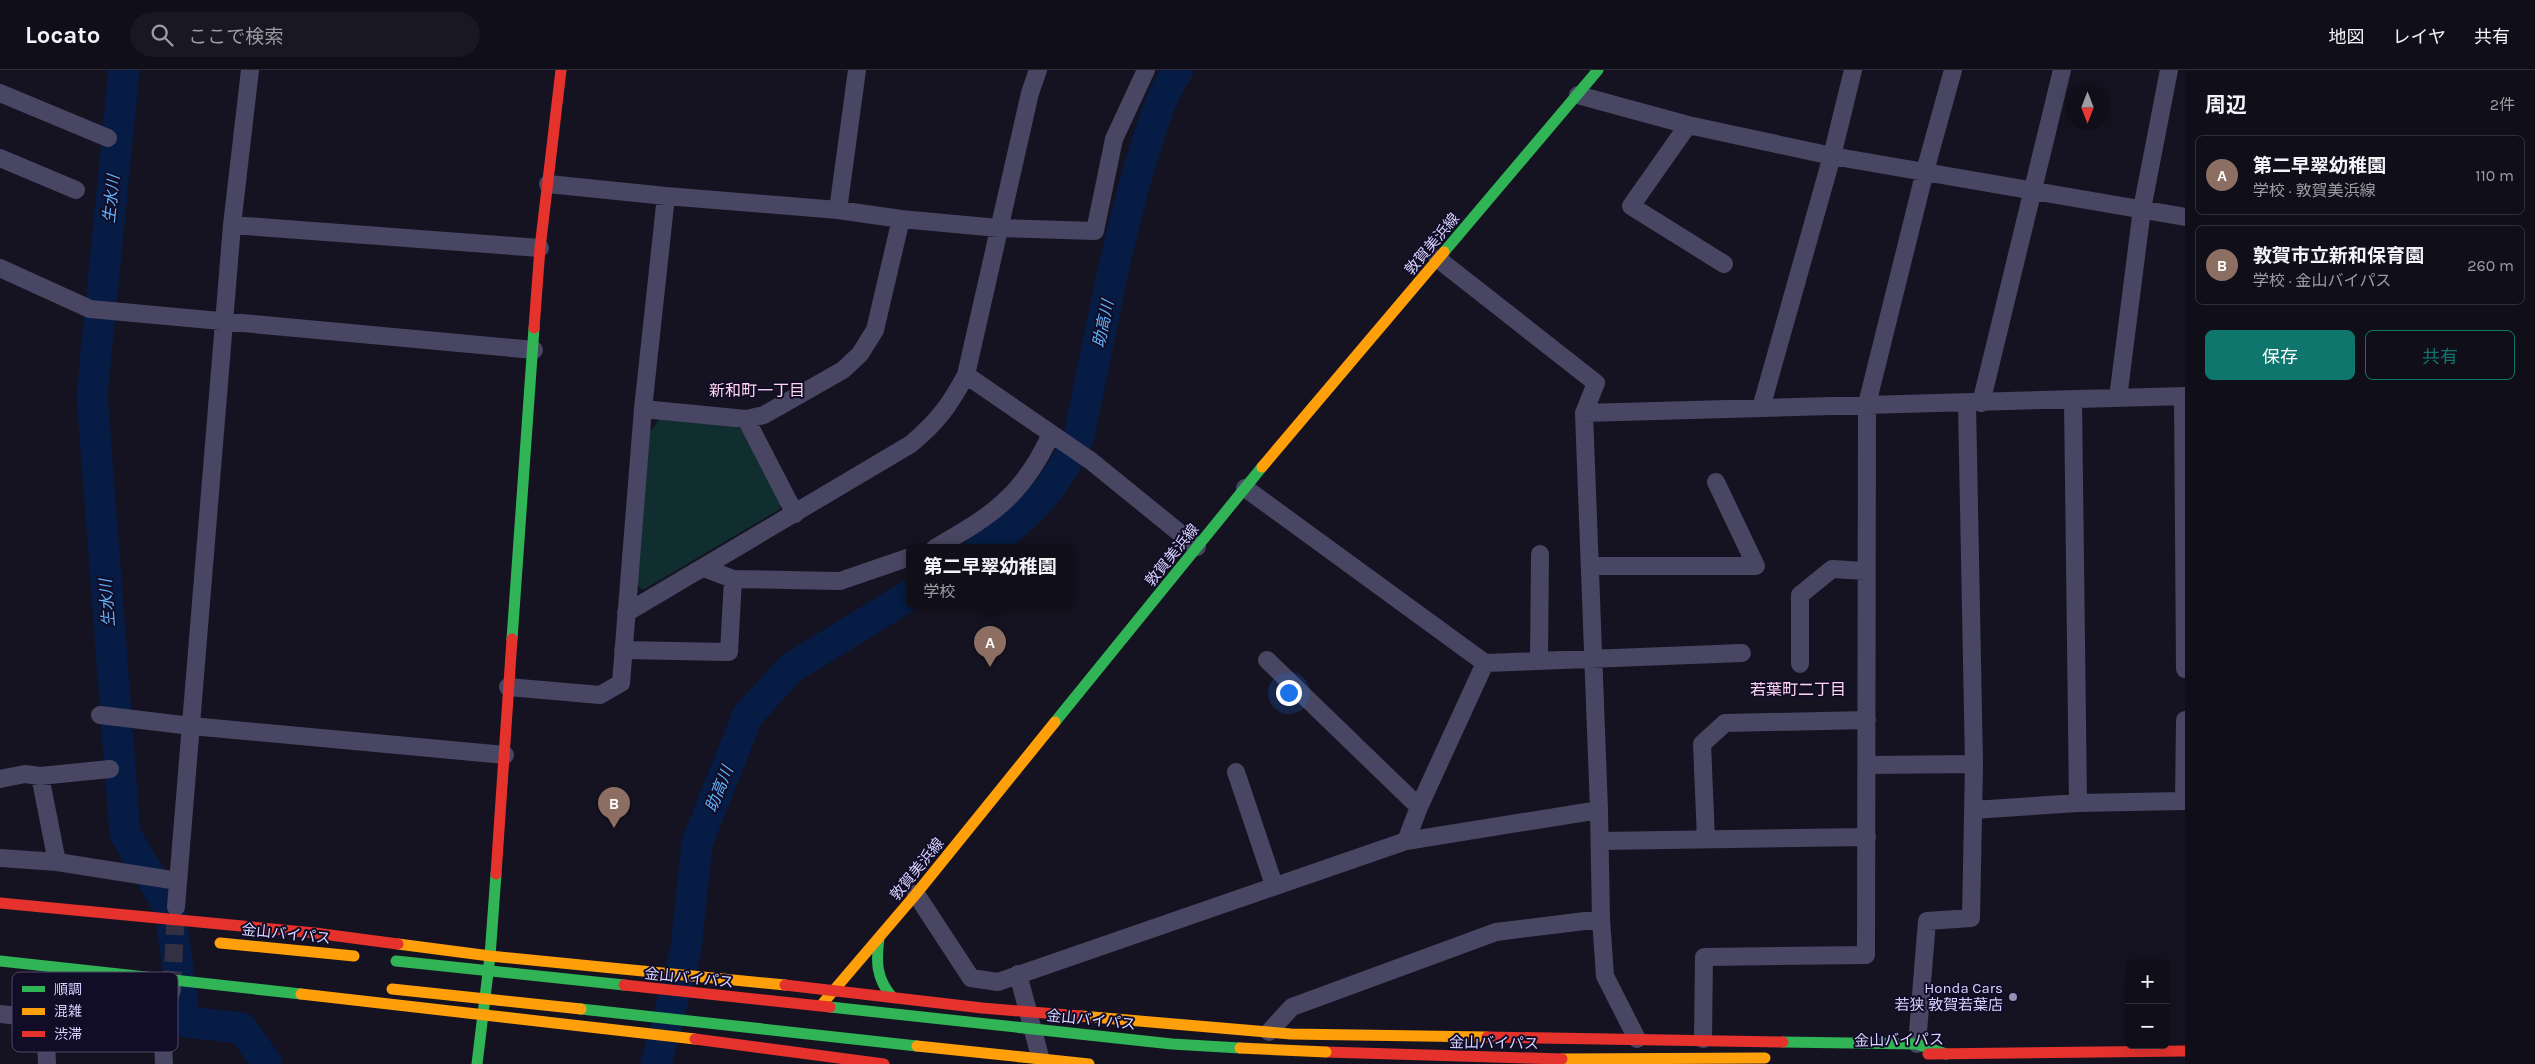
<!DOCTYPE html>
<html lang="ja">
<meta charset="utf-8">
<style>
:root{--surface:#100e19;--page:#191722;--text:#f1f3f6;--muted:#9c9ca2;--line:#302e38;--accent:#0f766e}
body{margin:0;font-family:Karla,"Noto Sans JP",sans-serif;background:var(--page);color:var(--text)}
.controls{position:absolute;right:15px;bottom:15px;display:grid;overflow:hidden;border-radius:8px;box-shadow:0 5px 20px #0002}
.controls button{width:45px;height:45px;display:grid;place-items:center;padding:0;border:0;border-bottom:1px solid var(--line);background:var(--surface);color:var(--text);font:25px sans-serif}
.compass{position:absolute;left:2065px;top:15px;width:45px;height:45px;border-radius:50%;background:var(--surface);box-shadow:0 5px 20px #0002;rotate:180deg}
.you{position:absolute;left:1288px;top:622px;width:18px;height:18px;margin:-12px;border:4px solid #fff;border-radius:50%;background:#1a73e8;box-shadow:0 0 0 8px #1a73e833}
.badge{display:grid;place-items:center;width:32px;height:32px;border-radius:50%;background:var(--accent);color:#fff;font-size:16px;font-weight:700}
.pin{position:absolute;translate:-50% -41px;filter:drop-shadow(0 1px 2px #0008)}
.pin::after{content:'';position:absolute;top:26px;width:18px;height:15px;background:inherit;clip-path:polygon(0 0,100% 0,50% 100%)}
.popup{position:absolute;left:906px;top:474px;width:168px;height:65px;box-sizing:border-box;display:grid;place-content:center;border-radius:8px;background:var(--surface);filter:drop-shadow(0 1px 4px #0005);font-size:16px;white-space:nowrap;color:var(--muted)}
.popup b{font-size:19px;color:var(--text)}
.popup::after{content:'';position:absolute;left:50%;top:100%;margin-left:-10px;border:10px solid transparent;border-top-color:var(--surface)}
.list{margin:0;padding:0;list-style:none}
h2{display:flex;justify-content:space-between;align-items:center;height:65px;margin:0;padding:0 20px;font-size:21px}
h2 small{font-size:16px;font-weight:400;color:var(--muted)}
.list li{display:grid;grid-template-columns:32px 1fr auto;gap:15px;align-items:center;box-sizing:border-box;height:80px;margin:0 10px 10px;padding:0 10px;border:1px solid var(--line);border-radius:8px}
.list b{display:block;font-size:19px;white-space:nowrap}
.list p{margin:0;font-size:16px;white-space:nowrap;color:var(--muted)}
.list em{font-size:16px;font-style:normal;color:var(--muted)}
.actions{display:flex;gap:10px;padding:15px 20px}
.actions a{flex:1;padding:11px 0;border:1px solid var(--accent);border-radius:8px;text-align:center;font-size:18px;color:var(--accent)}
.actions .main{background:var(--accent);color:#fff}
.icon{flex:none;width:28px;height:28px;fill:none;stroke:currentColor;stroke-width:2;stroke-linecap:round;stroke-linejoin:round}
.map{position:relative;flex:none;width:2185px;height:994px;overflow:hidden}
header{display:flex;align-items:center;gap:30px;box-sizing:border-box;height:70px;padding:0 25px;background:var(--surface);border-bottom:1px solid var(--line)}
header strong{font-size:24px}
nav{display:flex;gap:28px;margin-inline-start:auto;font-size:18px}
.search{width:350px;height:45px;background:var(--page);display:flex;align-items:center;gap:12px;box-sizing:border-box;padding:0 18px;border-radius:28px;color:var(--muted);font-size:19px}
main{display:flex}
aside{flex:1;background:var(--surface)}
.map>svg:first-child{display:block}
.green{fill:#102e2f}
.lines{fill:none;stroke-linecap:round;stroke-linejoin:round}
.river{stroke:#061c44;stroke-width:31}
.street-tunnel{stroke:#323042;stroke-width:18;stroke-dasharray:18 9;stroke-linecap:butt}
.street{stroke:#484662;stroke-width:18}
.fast{stroke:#30b455;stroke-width:11}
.slow{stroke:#ff9f0a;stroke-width:11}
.jam{stroke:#e5322d;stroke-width:11}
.fast-bridge{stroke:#30b455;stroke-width:11}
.slow-bridge{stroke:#ff9f0a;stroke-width:11}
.jam-bridge{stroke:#e5322d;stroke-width:11}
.poi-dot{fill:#9490b1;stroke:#110d27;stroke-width:2}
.labels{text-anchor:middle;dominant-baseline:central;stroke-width:4;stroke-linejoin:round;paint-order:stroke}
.street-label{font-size:15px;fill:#d8d3ff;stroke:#110d27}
.poi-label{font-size:15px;fill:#d8d3ff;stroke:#110d27;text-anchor:end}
.water-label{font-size:16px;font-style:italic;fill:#61b5ff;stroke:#110d27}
.neighbourhood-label{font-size:16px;fill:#ffd5ef;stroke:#110d27}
.key{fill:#110d27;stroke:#4d4868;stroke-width:1}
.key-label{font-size:14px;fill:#d8d3ff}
</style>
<header>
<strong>Locato</strong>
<div class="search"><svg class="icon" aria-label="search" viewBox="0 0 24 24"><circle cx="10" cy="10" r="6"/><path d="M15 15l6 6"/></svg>ここで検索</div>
<nav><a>地図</a><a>レイヤ</a><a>共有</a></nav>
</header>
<main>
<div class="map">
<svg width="2185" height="994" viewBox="0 0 2185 994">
<rect width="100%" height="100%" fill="#151321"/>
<path class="green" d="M660,348L733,356L741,359L781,429L780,439L643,520L636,514L650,362Z"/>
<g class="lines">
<path class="river" d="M124,0L92,325L125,764L170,839L185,952L242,958L267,994
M981,478C1026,450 1059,416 1079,366C1098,276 1114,184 1140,95C1150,63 1159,28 1178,0
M656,994L686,880L697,773L748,645L791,598L910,525"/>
<path class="street-tunnel" d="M172,919L176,840"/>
<path class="street" d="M0,23L108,68
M1578,25L1688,55L1832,86L2185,147
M1688,55L1631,136L1724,194
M0,88L76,120
M548,114L666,126L838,140L901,149L998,158L1095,161L1114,69L1146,0
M838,140L857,0
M232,155L540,178
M1438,189L1596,313L1584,343L1599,740L1601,849L1605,906L1637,969
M0,198L90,239L534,280
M966,305L1091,391L1197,477
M2183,326L2185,599
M2118,328L2142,139L2169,0
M2073,330L2078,733
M1981,333L2062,0
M1761,338L1832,86L1853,0
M643,339L746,349
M1584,343L2185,326
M1245,418L1485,593L1742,583
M795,444L746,349L764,345L843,300L860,284L875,260L901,149
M935,478C991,446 1023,426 1051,364
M1590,496H1756L1716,412
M704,498L733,509L840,511L910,487
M626,543L911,374C939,350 949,336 966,305L1030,23L1038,0
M623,580L729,582L733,509
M1267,590L1419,737
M1539,590L1540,484
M1800,594V525L1832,499L1865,501
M508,617L600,625L621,613L643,339L666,126
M100,645L191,656L505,685
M1867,695L1974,694
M1236,702L1274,815
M40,706L57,792
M0,709L25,704L40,706L110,699
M1973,740L2078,733L2184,731L2185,650
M1706,769L1702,674L1725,653L1867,650
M1406,771L1419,737L1485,593
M1600,771L1867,767
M0,788L57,792L178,811
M916,824L971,908L998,912L1406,771L1599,740
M176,837L232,155L250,0
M1018,904L1042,994
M0,944L45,949L162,953
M45,949L47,994
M1269,962L1292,937L1496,862L1601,849
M1703,969L1704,887L1866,885L1867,334L1925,101L1953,0
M1917,974L1927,851L1971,848L1974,694L1967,334
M164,994L162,953L172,919"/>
<path class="fast" d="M1444,182L1598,0
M512,569L534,258
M1055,652L1262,397
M879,868C876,892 876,908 892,927
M0,891L301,924
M1783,972L1917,974L1946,984
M477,994L490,886L496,804"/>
<path class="slow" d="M1262,397L1444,182
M220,873L354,886
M398,874L490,886L785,915
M301,924L695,969
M823,933L916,824L1055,652
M1081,946L1291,964L1487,967
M1562,989L1765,988"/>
<path class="jam" d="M534,258L540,178L561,0
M496,804L512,569
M0,833L315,863L398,874
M785,915L982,938L1081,946
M1487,967L1783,972
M695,969L884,994
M1326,982L1562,989
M1928,984L2185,981"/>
<path class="fast-bridge" d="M396,891L624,915
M830,937L1172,974L1240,978
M581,939L917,976"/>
<path class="slow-bridge" d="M392,919L581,939
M917,976L1089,994
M1240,978L1326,982"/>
<path class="jam-bridge" d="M624,915L830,937"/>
</g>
<circle class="poi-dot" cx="2013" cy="927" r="5"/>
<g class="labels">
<g class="street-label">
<text transform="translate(1432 174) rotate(-50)">敦賀美浜線</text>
<text transform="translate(1172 485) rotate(-51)">敦賀美浜線</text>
<text transform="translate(917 799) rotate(-51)">敦賀美浜線</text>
<text transform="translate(286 864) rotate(6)">金山バイパス</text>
<text transform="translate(689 908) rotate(6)">金山バイパス</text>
<text transform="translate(1091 950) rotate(6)">金山バイパス</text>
<text transform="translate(1899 970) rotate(-1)">金山バイパス</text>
<text transform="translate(1494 973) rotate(1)">金山バイパス</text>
</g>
<g class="poi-label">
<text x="2003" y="918">Honda Cars<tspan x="2003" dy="17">若狭 敦賀若葉店</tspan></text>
</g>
<g class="water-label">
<text transform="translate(111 129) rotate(-84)">生水川</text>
<text transform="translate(1103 254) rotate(-78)">助高川</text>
<text transform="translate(107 533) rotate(-94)">生水川</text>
<text transform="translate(719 719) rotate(-68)">助高川</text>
</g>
<g class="neighbourhood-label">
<text x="757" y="320">新和町一丁目</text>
<text x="1798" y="619">若葉町二丁目</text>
</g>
</g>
<rect x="12" y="902" width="166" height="80" rx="8" class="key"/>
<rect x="22" y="916" width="23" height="6" fill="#30b455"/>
<rect x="22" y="938" width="23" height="7" fill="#ff9f0a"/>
<rect x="22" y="961" width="23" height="6" fill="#e5322d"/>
<g class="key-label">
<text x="54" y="924">順調</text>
<text x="54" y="946">混雑</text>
<text x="54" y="969">渋滞</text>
</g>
</svg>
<div class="controls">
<button>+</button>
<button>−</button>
</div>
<svg class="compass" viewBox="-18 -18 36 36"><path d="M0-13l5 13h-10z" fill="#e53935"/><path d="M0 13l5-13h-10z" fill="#9c9ca2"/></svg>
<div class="you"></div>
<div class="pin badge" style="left:990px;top:597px;background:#8d6e63">A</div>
<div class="popup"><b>第二早翠幼稚園</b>学校</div>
<div class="pin badge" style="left:614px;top:758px;background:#8d6e63">B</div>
</div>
<aside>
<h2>周辺<small>2件</small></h2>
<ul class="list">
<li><span class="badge" style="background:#8d6e63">A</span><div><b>第二早翠幼稚園</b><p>学校 · 敦賀美浜線</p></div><em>110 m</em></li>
<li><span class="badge" style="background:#8d6e63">B</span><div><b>敦賀市立新和保育園</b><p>学校 · 金山バイパス</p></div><em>260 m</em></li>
</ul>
<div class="actions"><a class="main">保存</a><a>共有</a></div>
</aside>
</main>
